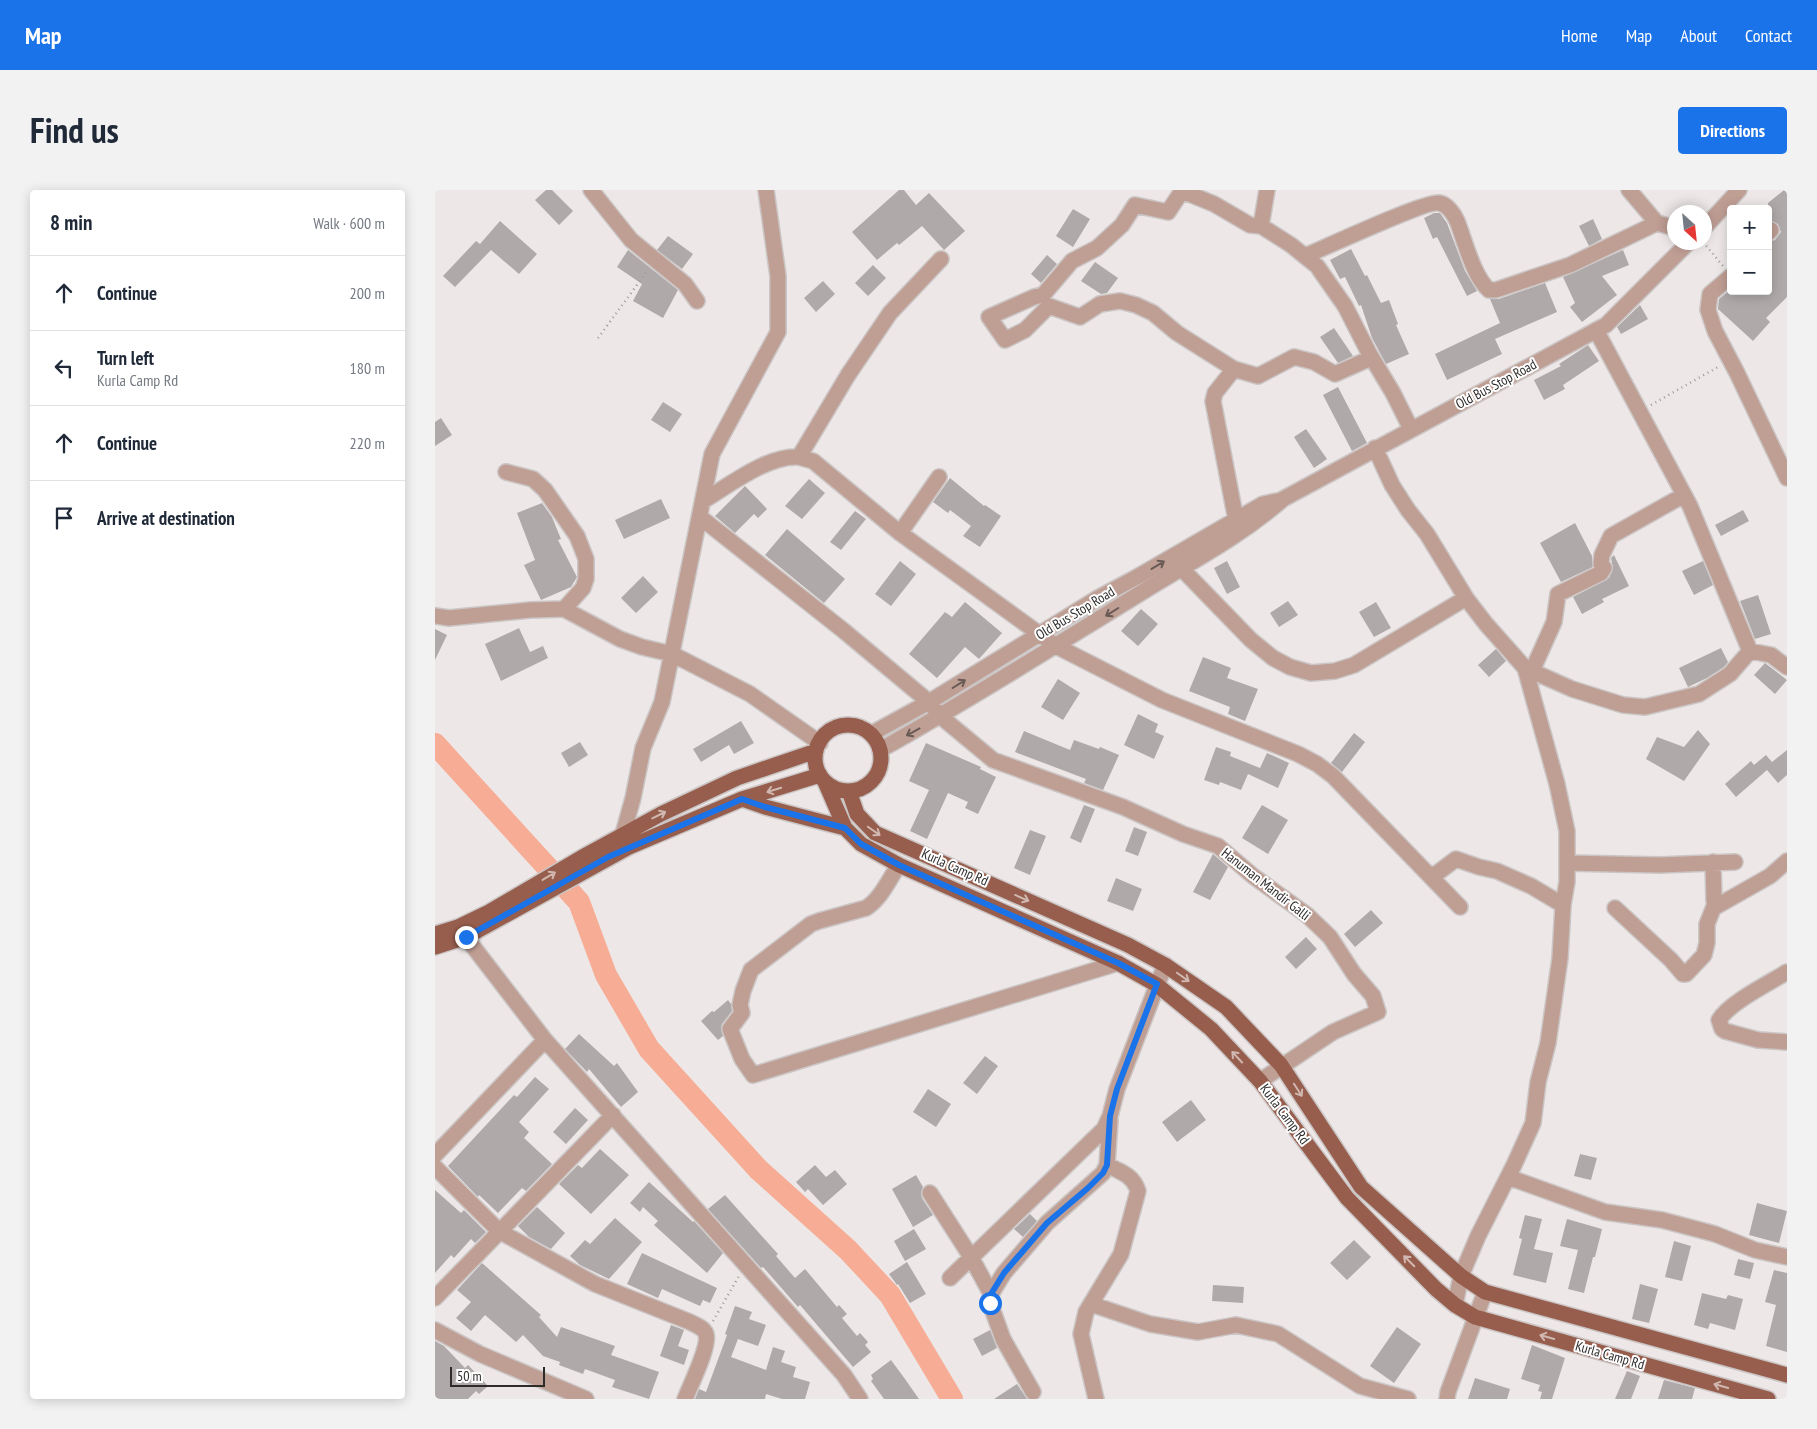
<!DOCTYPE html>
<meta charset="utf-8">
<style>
:root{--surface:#fff;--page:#f2f2f3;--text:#1f2937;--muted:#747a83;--line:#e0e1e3;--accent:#1a73e8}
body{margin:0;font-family:"PT Sans Narrow",sans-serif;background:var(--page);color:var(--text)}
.controls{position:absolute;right:15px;top:15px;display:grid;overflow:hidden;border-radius:5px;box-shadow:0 2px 12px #0003}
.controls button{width:45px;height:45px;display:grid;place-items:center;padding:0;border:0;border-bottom:1px solid var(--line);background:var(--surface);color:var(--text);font:25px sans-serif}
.compass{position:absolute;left:1232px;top:15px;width:45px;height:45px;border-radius:50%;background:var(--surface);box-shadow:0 2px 12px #0003;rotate:153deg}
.scale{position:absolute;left:15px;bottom:12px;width:95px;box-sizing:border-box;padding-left:5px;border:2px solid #2e2c2b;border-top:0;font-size:14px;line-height:18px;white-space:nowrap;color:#2e2c2b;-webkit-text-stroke:4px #fff;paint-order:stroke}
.stop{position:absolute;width:15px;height:15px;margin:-11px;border:4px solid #1a73e8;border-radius:50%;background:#fff}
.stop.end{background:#1a73e8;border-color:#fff;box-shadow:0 1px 5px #0008}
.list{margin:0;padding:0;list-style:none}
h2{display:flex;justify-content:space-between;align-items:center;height:65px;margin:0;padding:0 20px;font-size:21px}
h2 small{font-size:16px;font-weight:400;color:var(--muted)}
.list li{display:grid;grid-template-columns:32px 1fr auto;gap:15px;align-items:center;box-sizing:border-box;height:75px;padding:0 20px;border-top:1px solid var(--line)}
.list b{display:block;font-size:19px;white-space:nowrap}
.list p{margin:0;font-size:16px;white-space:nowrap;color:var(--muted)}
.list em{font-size:16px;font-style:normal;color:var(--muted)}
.icon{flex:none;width:28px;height:28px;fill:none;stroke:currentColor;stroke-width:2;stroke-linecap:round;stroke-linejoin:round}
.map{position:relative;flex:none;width:1352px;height:1209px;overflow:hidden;border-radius:5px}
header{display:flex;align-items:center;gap:30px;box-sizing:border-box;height:70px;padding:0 25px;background:var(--accent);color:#fff}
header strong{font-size:24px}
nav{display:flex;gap:28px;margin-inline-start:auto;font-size:18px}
.intro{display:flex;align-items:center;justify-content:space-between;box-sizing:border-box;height:120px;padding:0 30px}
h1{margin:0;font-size:35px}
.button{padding:12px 22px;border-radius:5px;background:var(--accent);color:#fff;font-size:18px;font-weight:700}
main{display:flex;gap:30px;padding:0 30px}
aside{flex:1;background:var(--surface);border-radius:5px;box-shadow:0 2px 12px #0003}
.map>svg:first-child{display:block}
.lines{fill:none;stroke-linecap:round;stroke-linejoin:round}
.river{stroke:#f6ac95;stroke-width:22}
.building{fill:#afaaa9}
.minor-casing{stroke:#cbc6c5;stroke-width:18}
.major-casing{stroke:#cbc6c5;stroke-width:18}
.path{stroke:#9e9b9a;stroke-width:2.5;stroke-dasharray:1 4;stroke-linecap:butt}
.minor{stroke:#bf9e94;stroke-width:15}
.major{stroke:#975e4d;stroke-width:15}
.oneway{stroke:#685a55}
.oneway2{stroke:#d0b7af}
.route{stroke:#1a73e8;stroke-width:6}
.labels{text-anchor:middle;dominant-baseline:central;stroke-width:4;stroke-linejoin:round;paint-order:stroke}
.street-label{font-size:14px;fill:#2e2c2b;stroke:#fff}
</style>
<header>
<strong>Map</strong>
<nav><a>Home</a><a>Map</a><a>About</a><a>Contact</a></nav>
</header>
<div class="intro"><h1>Find us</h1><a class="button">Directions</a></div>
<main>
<aside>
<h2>8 min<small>Walk · 600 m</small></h2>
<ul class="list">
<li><svg class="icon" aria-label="ahead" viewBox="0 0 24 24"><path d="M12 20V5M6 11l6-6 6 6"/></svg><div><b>Continue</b></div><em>200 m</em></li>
<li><svg class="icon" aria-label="left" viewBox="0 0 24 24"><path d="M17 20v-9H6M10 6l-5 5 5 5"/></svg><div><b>Turn left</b><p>Kurla Camp Rd</p></div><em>180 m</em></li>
<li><svg class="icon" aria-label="ahead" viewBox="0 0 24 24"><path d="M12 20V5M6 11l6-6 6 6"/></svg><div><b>Continue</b></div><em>220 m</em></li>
<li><svg class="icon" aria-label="arrive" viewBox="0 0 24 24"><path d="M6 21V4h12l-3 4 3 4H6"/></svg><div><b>Arrive at destination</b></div></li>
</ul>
</aside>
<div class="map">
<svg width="1352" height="1209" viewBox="0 0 1352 1209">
<rect width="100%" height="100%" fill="#ede8e7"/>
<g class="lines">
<path class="river" d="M0,554L144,712L171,785L214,859L324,980L413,1060L455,1105L517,1209"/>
</g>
<path class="building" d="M111,0H117L138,21L124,35L100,10Z
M464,0H469L481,15L494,3L530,41L509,60L487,36L464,55L462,53L442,70L417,42Z
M1349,0H1352V107L1331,128L1335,132L1318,151L1283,119L1284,109L1296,99V101H1333V52L1340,50L1346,42L1343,34L1337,31L1333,26V13Z
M638,19L655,29L638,57L621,46Z
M999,23H1005L1012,33L1030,81L1042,101L1032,106L1002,47L998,49L989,28Z
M1158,29L1167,49L1154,56L1144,36Z
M65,31L102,64L84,84L56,60L20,97L8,86L41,51L45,54Z
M233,46L258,64L247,79L222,60Z
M916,59L930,86L932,85L946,113L954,110L963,134L961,135L974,164L951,174L937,148L926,115L924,116L910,87L905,89L895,70Z
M193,60L243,100L228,128L198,111L207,94L182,77Z
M1188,60L1194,75L1167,86L1182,105L1147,132L1135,117L1140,113L1128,87Z
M612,65L622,74L606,93L596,84Z
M660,72L683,88L672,103L666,104L646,91Z
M438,75L451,88L433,106L420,93Z
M388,91L400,104L381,122L369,108Z
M1110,93L1122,122L1060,149L1067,164L1012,190L1000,164L1065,133L1055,109H1064Z
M1205,115L1213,129L1186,144L1182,137Z
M899,138L918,166L903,173L885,147Z
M1153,155L1164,171L1128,195L1130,199L1109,210L1099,190L1126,176L1124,174Z
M903,197L932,253L917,261L888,205Z
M228,212L247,224L235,242L216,230Z
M6,228L17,245L0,256V232Z
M871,239L892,269L879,278L859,247Z
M515,288L549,316L550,315L566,326L545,357L528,346L536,336L515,320L513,323L498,312Z
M374,289L390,303L367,329L350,316Z
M310,296L332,319L323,328L319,324L300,343L280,326Z
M226,309L235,328L189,349L180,330Z
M107,313L117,327L126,349L123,350L142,387L136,397L106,410L89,375L100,370L82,323Z
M1308,320L1314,331L1286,346L1280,335Z
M420,321L431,329L406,360L395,352Z
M1140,333L1157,366L1158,377L1126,392L1105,353Z
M352,339L410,389L389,413L330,365Z
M1179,365L1194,396L1167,409L1169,412L1147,424L1138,407L1174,388L1178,378L1176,368Z
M465,371L481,384L456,416L440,404Z
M792,371L805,397L792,404L779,378Z
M1268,371L1278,395L1259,405L1247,381Z
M208,386L223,402L201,423L186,408Z
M1323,405L1336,444L1320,449L1305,411Z
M853,411L863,425L844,437L835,423Z
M530,412L567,443L544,469L530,457L502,488L474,464L510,422L517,427Z
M941,412L956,438L939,447L924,422Z
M706,419L723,434L703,456L686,441Z
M84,438L95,462L108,456L113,468L66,491L50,454Z
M0,439L12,445L0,470Z
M1286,458L1293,472L1289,477L1272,488L1253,497L1244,478Z
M1061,459L1071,471L1054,487L1043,475Z
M768,467L796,478L792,488L823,499L810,531L793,524L795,517L754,501Z
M1330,473L1352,490L1340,504L1319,485Z
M623,489L645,503L628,530L606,517Z
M703,524L723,534L720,542L729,546L719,569L689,555Z
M306,531L319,553L299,564L294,555L266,572L258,559Z
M1263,540L1275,554L1249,591L1211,569L1222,547L1249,557Z
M589,541L635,560L639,550L664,559L665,557L684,565L668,600L649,593L651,589L580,562Z
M919,543L930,552L907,582L896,573Z
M145,552L153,565L134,577L126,563Z
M491,553L546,577L545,579L561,587L543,624L530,618L533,612L513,603L492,649L475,641L494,600L474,591Z
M781,557L796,562L795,566L825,578L832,563L854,573L843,598L813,584L806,600L785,592L784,595L769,590Z
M1352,560V585L1343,593L1332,580L1301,607L1290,594L1316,571L1319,575L1331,565L1337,572Z
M649,615L660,619L646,653L635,648Z
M827,615L853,630L833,664L807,648Z
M699,637L712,642L703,666L690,661Z
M595,640L611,646L595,685L579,678Z
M778,664L793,677L775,710L758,702Z
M681,688L707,699L698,721L672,711Z
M936,720L948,733L920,757L909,744Z
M871,747L882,759L861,779L850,767Z
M293,810L296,814L297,821L287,834L286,838L288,846L283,850L266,831L277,821L279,822Z
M144,844L179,876L182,873L203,902L186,917L154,879L152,882L130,859Z
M550,866L563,876L542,904L528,893Z
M100,887L114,899L84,932L94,942L89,948L117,974L91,1001L87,998L63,1023L44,1005L43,1007L13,976L79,905L82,907Z
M493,899L516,914L501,937L478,922Z
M756,910L771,930L742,952L727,932Z
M140,918L153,930L131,954L118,942Z
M165,959L194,985L156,1024L124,994L143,975L147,978Z
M1145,964L1162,968L1156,990L1139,986Z
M380,975L391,987L400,980L412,994L388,1015L373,999L370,1002L361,992Z
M481,985L488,997L486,1003L487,1008L498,1025L478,1037L457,999Z
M214,992L258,1032L259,1031L288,1063L272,1083L219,1035L223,1031L208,1017L205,1022L195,1013Z
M0,1000L26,1023L29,1020L51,1042L40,1053L36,1049L19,1068L16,1065L0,1083Z
M290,1005L343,1064L341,1066L360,1088L370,1079L402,1117L404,1115L412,1124L407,1128L422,1146L425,1143L433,1152L430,1155L436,1162L418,1177L365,1115L363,1117L328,1077L326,1078L273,1019Z
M1322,1013L1352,1021L1344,1053L1314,1045Z
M102,1017L130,1043L116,1059L94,1047L83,1036Z
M595,1024L602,1031L588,1047L579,1039Z
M1090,1025L1107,1029L1099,1059L1118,1063L1111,1093L1078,1085L1087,1049L1084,1048Z
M180,1028L207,1052L174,1089L145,1075L135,1066L150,1050L155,1054Z
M1132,1029L1167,1039L1160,1067H1158L1149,1103L1133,1099L1143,1060L1125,1056Z
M479,1039L491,1059L470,1071L459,1051Z
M919,1050L936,1067L912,1090L895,1073Z
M1239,1051L1256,1056L1247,1091L1230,1087Z
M207,1063L282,1098L275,1113L268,1110L265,1116L227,1099L223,1108L192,1094Z
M1303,1069L1319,1073L1315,1089L1299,1085Z
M472,1072L491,1104L475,1113L463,1094L462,1095L454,1084Z
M47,1073L106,1125L104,1127L122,1147L126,1137L180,1156L176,1165L224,1182L214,1209L177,1197L180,1190L150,1179L148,1184L124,1175L125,1172L108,1166L88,1145L81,1152L50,1125L36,1141L21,1128L36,1112L22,1100Z
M1339,1080L1352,1083V1162L1331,1156L1341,1115L1330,1112Z
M1205,1094L1223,1099L1214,1133L1197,1129Z
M778,1095L809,1097L808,1113L777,1111Z
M1267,1103L1291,1109L1293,1105L1308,1109L1300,1140L1275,1133L1273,1139L1259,1135Z
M300,1116L317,1122L314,1129L331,1135L323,1156L303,1149L296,1167L331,1180L338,1157L350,1161L346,1172L361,1177L358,1187L375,1192L370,1209H347L331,1204L330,1209H260L264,1199L271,1202L292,1145L290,1144Z
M236,1135L249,1140L243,1156L254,1160L249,1175L225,1166Z
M962,1137L986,1154L959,1193L935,1176Z
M555,1140L562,1158L547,1166L538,1149Z
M0,1151L9,1156L30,1178L33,1175L53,1196L44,1204L41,1201L33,1209H0Z
M1097,1155L1130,1168L1117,1209H1105L1107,1202L1103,1201L1105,1195L1086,1189Z
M456,1170L470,1189L484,1209H449L436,1191L438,1189L436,1185Z
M1192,1181L1205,1186L1196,1209H1180Z
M1040,1188L1075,1199L1072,1209H1033Z
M1229,1190L1260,1198L1257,1209H1223Z
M582,1194L592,1209H559Z"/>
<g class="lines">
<g class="minor-casing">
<path id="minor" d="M156,0L196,50L250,94L262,111
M832,0L826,36L856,55L882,76L910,116L934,163L958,203L976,239
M1194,0L1222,33L1240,38
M826,36L815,35L779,14L747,1L733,22L700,15L687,35L662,58L637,71L608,105L599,107L554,127L570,150L590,140L614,116L645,127L665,114L685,111L701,115L718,123L742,143L799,179L823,186L859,167L879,172L900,184L936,168
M1270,37L1304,0
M1333,43L1336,40
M870,66C889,58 992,10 1004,13C1012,14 1019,24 1022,31C1030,51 1038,86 1054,100H1061L1135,75L1222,33
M1296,86L1275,104L1273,120L1280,141L1302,183L1352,288
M1161,140L1255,316L1315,461
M799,179L780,203L778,211L801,330
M940,258L957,295L973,320L992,344L1031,408L1051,434L1090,478
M364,267L413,185L455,123L506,69
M71,282L98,289L110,300L142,346L151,369V389L148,398L129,419
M268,311C293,296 333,265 363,267C368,268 373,270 378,271L465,343L621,456L727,510L863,564L882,574L898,586L1025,717
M265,327L409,441L494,512L505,526L558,570L688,617L748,644L783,656L818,686L872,725L895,747L919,784L938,806L943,822L898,842L825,891
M465,343L504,287
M747,379L816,450L838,468L855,477L876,483L900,481L919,475L1031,408
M0,426L14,428L95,420L129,419L185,449L207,457L237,464L315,504L385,553
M1097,481L1119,432L1123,404L1166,383L1169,378L1166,374L1167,365L1176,346L1249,305
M436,544L494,512L663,408L702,387L828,314L842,311
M445,560C535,510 621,455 709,401C756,372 806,346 848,309L1171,135L1254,52
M192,654L188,644L198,608L208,558L227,512L277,264L343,142V86L331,0
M1278,672L1279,711L1282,716L1335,686L1352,671
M1132,673L1225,675L1300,672
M464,675C454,689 446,709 431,718L384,731L376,734L316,780L308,801L305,815L307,823L295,839L307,869L318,885L683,773
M997,687L1021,669L1044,677L1062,681L1096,696L1128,715
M1180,718L1236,770L1248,784H1251L1269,765L1272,753V734L1280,714
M23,737L110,850L409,1185L425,1209
M1352,782C1334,793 1294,813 1284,830L1287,839L1290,841L1323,850L1352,852
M0,965L110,850
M0,977L64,1041L160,1094L255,1132C261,1135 269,1138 271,1144C275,1156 255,1196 250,1209
M1073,987L1170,1022L1227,1030L1280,1044L1320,1060L1352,1067
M495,1003L536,1067L556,1104
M515,1088L669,939L675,926L682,899L730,775
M0,1108L178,925
M656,1114L715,1134L763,1142L801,1135L843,1144L925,1196L973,1209
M1020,1115L1026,1086L1043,1046L1079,975L1098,933L1103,892L1113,853L1125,768L1128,715L1132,692V641L1122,594L1090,478L1137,499L1188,515L1210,517L1264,504L1295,484L1315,461L1336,465L1352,477
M0,1140L45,1164L151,1209
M598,1202L568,1149L555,1113L556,1104L569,1083L612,1033L668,983L672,975L675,930
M661,1209L646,1144L651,1122L686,1064L703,1001C698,985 686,982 672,975
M1012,1209L1013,1202L1050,1102"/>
</g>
<g class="major-casing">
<path id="major" d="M380 568a33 33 0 1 1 66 0a33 33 0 1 1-66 0Z
M390,592L410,638L426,654L464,675L683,773L722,795L776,839L825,891L912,1008L1001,1099L1020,1115L1040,1127L1333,1209
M414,601L422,624L440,643L693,755L730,775L791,817L846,875L926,997L1026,1086L1050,1102L1352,1185
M307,609L330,617L410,638
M0,744L23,737L54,722L151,665L226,624L302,588L381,561
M0,757L31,747L194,657L307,609L385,585"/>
</g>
<path class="path" d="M1268,52L1288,76
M163,148L213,80
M1216,215L1283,177
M278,1131L304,1086"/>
<use href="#minor" class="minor"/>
<use href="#major" class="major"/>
</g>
<defs><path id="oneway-shaft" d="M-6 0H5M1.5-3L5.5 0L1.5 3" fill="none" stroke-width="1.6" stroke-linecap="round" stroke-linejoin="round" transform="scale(1.25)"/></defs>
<g class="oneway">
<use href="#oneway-shaft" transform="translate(723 375) rotate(-31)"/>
<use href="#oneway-shaft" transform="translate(677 422) rotate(148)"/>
<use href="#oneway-shaft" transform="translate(524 494) rotate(-32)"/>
<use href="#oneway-shaft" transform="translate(478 542) rotate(151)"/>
</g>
<g class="oneway2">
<use href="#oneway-shaft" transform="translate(339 600) rotate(163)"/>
<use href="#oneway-shaft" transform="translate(224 625) rotate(-26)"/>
<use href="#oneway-shaft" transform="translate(439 641) rotate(35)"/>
<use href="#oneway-shaft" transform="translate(114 686) rotate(-31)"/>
<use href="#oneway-shaft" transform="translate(587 708) rotate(24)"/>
<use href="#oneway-shaft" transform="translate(748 787) rotate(35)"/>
<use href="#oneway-shaft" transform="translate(802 867) rotate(-133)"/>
<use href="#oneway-shaft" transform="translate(863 900) rotate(57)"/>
<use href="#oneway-shaft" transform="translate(974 1071) rotate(-135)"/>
<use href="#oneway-shaft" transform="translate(1112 1147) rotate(-164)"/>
<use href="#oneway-shaft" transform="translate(1286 1196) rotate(-164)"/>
</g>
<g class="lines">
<path class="route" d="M31,747L173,667L307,609L330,617L410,638L426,654L464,675L683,773L722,794L682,899L675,926L672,975L668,983L653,998L612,1033L569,1083L556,1104L555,1113"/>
</g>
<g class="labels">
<g class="street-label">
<text transform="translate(1061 194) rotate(-28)">Old Bus Stop Road</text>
<text transform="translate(640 423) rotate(-31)">Old Bus Stop Road</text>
<text transform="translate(520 677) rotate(24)">Kurla Camp Rd</text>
<text transform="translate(831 694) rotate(38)">Hanuman Mandir Galli</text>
<text transform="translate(850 924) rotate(53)">Kurla Camp Rd</text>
<text transform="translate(1175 1165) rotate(16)">Kurla Camp Rd</text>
</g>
</g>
</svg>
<div class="controls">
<button>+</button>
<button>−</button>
</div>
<svg class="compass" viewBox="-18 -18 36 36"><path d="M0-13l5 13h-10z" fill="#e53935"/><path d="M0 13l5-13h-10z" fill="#747a83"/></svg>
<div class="scale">50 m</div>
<div class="stop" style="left:555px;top:1113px"></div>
<div class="stop end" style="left:31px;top:747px"></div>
</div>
</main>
